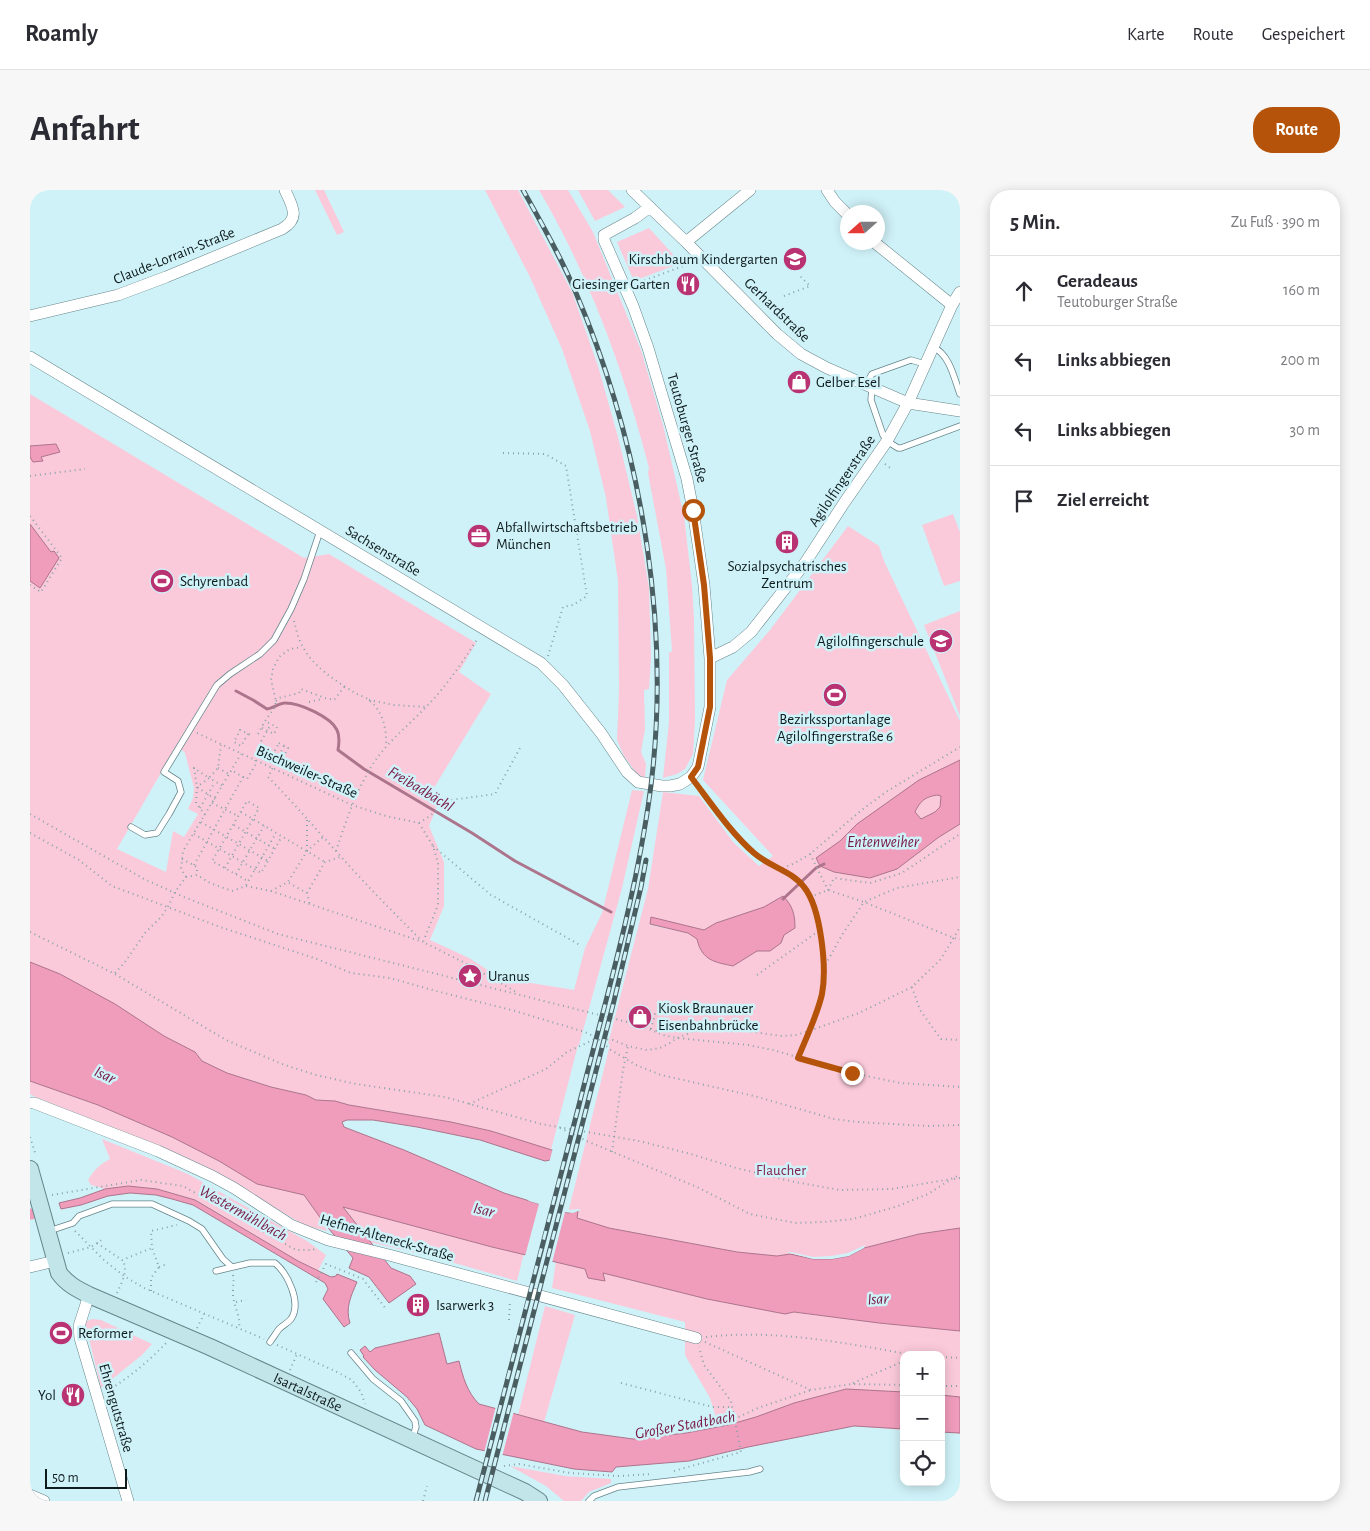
<!DOCTYPE html>
<html lang="de">
<meta charset="utf-8">
<style>
:root{--surface:#fff;--page:#f7f7f7;--text:#2b2b33;--muted:#7c7c81;--line:#e1e1e2;--accent:#b45309}
body{margin:0;font-family:"Alegreya Sans",sans-serif;background:var(--page);color:var(--text)}
.controls{position:absolute;right:15px;bottom:15px;display:grid;overflow:hidden;border-radius:10px;box-shadow:0 2px 12px #0003}
.controls button{width:45px;height:45px;display:grid;place-items:center;padding:0;border:0;border-bottom:1px solid var(--line);background:var(--surface);color:var(--text);font:25px sans-serif}
.compass{position:absolute;left:810px;top:15px;width:45px;height:45px;border-radius:50%;background:var(--surface);box-shadow:0 2px 12px #0003;rotate:249deg}
.scale{position:absolute;left:15px;bottom:12px;width:82px;box-sizing:border-box;padding-left:5px;border:2px solid #0e1b1d;border-top:0;font-size:14px;line-height:18px;white-space:nowrap;color:#0e1b1d;-webkit-text-stroke:4px #cff2f8;paint-order:stroke}
.stop{position:absolute;width:15px;height:15px;margin:-11px;border:4px solid #b45309;border-radius:50%;background:#fff}
.stop.end{background:#b45309;border-color:#fff;box-shadow:0 1px 5px #0008}
.list{margin:0;padding:0;list-style:none}
h2{display:flex;justify-content:space-between;align-items:center;height:65px;margin:0;padding:0 20px;font-size:21px}
h2 small{font-size:16px;font-weight:400;color:var(--muted)}
.list li{display:grid;grid-template-columns:32px 1fr auto;gap:15px;align-items:center;box-sizing:border-box;height:70px;padding:0 20px;border-top:1px solid var(--line)}
.list b{display:block;font-size:19px;white-space:nowrap}
.list p{margin:0;font-size:16px;white-space:nowrap;color:var(--muted)}
.list em{font-size:16px;font-style:normal;color:var(--muted)}
.icon{flex:none;width:28px;height:28px;fill:none;stroke:currentColor;stroke-width:2;stroke-linecap:round;stroke-linejoin:round}
.map{position:relative;flex:none;width:930px;height:1311px;overflow:hidden;border-radius:20px}
header{display:flex;align-items:center;gap:30px;box-sizing:border-box;height:70px;padding:0 25px;background:var(--surface);border-bottom:1px solid var(--line)}
header strong{font-size:24px}
nav{display:flex;gap:28px;margin-inline-start:auto;font-size:18px}
.intro{display:flex;align-items:center;justify-content:space-between;box-sizing:border-box;height:120px;padding:0 30px}
h1{margin:0;font-size:35px}
.button{padding:12px 22px;border-radius:20px;background:var(--accent);color:#fff;font-size:18px;font-weight:700}
main{display:flex;gap:30px;padding:0 30px}
aside{flex:1;background:var(--surface);border-radius:20px;box-shadow:0 2px 12px #0003}
.map>svg:first-child{display:block}
.green{fill:#fbcada;fill-rule:evenodd}
.water{fill:#f09cbb;stroke:#ac758c;fill-rule:evenodd}
.pier{fill:#cff2f8}
.lines{fill:none;stroke-linecap:round;stroke-linejoin:round}
.stream{stroke:#ac758c;stroke-width:3}
.canal{stroke:#f09cbb;stroke-width:11}
.lane-casing{stroke:#65858a;stroke-width:7}
.street-casing{stroke:#65858a;stroke-width:12}
.secondary-casing{stroke:#65858a;stroke-width:18}
.path{stroke:#88a3a8;stroke-width:2;stroke-dasharray:1 4;stroke-linecap:butt}
.lane{stroke:#fff;stroke-width:5.5}
.street{stroke:#fff;stroke-width:11}
.secondary{stroke:#c2e5ea;stroke-width:16}
.rail-casing{stroke:#4a5e62;stroke-width:5}
.rail{stroke:#cff2f8;stroke-width:3;stroke-dasharray:9;stroke-linecap:butt}
.route{stroke:#b45309;stroke-width:6}
.labels{text-anchor:middle;dominant-baseline:central;stroke-width:5;stroke-linejoin:round;paint-order:stroke}
.street-label{font-size:15px;fill:#0e1b1d;stroke:#cff2f8}
.poi-label{font-size:15px;fill:#0e1b1d;stroke:#cff2f8;text-anchor:start}
.park-label{font-size:15px;fill:#83234f;stroke:#cff2f8}
.water-label{font-size:16px;font-style:italic;fill:#771746;stroke:#cff2f8}
</style>
<header>
<strong>Roamly</strong>
<nav><a>Karte</a><a>Route</a><a>Gespeichert</a></nav>
</header>
<div class="intro"><h1>Anfahrt</h1><a class="button">Route</a></div>
<main>
<div class="map">
<svg width="930" height="1311" viewBox="0 0 930 1311">
<rect width="100%" height="100%" fill="#cff2f8"/>
<path class="green" d="M285,0H294L314,42L307,45Z
M455,0H488L542,102L568,176L588,247L607,326L619,398L621,467L619,499L614,500L615,539L611,562L616,574L615,588L607,584L594,566L587,550L589,499L588,391L576,308L560,241L532,159L500,87Z
M509,0H538L563,42L611,160L633,235L654,326L662,395L664,429L665,530L663,564L655,579L647,584L633,588L639,532V463L642,461L636,379L618,283L619,278C594,181 560,87 509,0Z
M548,0H578L595,17L565,31Z
M619,38L651,73L604,91L587,52Z
M0,204L274,368L299,364L446,453L429,482L461,504L402,601L411,607L399,636L414,672V716L400,750L439,768L470,788L544,800L555,758L572,723L602,600L614,601L592,698L549,855H548L521,960L461,941L421,932L319,915L305,911L286,910L276,905L241,897L197,883L172,871L165,862L134,846L0,772ZM147,555L155,563L164,598L163,608L158,619L168,624L154,647L143,641L136,682L87,659Z
M923,324L930,342V391L914,396L892,335Z
M818,336L849,356L854,371L930,531V1244L911,1242V1165H874V1240L824,1236L705,1260L697,1235L689,1237L680,1208L655,1165V1132L522,1098L526,1071L576,871L580,854H578L618,699L633,602L669,606L703,652L729,676L743,666L673,590L697,490L740,440ZM621,728L667,739L665,748L658,743L620,735Z
M930,421V526L894,435Z
M0,891L68,915L142,947L189,971L227,994L274,1005L294,1033L297,1041L276,1036L212,999L141,961L5,907L0,904Z
M72,949L158,984L277,1051L296,1065L288,1081L268,1071L165,1010L127,999L98,996L75,999L61,995L58,990C64,980 70,974 80,969Z
M313,1016L462,1057L494,1063L487,1091L414,1070L340,1052Z
M515,1116L545,1125L514,1232L488,1225Z
M62,1129L71,1130L122,1154L112,1165L71,1198L55,1132Z
M480,1276L535,1286L581,1289V1293L559,1302L551,1311H534L516,1296Z"/>
<path class="water" d="M26,254L30,262L11,267L13,271L3,272L0,267V256Z
M0,334L21,362L24,361L29,368L10,398L0,391Z
M930,570V634L909,647L867,679L840,688L804,682L790,676L786,668L810,651L827,634L889,590ZM907,605L911,606L910,617L905,622L891,629L885,622C890,611 895,607 907,605Z
M753,706C763,716 765,725 765,738L754,745L751,753L740,761H727L703,776C685,772 672,771 667,749L658,743L620,734L621,727L674,740L686,733L734,717Z
M0,772L30,784L85,814L134,846L165,862L172,871L197,883L241,897L276,905L286,910L305,911L319,915L421,932L461,941L541,966L515,971L450,950L387,937L343,930H317L312,932L314,937L374,960L474,1003L538,1023L548,1021L547,1028L579,1038L707,1062L747,1066L760,1064L783,1069H802L819,1066L834,1058L889,1044L930,1038V1141L849,1133L764,1122L755,1124L677,1109L573,1083L575,1091L558,1088L555,1079L462,1057L313,1017L361,1078L380,1086L386,1094L359,1113L339,1087L319,1078L323,1068L294,1033L274,1005L227,994L189,971L142,947L68,915L0,891Z
M98,996L127,999L165,1010L268,1071L301,1087L306,1086L307,1084L327,1092C321,1106 315,1118 320,1133L314,1137L293,1109L298,1099L295,1093L163,1015L142,1009L126,1005L100,1003L78,1006L51,1015L31,1019L29,1013L50,1008L75,999Z
M409,1143L417,1174L429,1171C433,1187 437,1202 449,1214L552,1242L603,1249L656,1243L698,1235L726,1227L764,1213L816,1199L874,1202V1239L824,1236L718,1257L659,1271L586,1277L582,1282L544,1279L446,1259L395,1235L387,1219L377,1207L345,1180L333,1167L334,1166L330,1160L335,1156L340,1162L345,1158Z
M911,1205L930,1207V1243L911,1242Z"/>
<path class="pier" d="M523,958L542,964L544,967L519,973Z
M495,1007L538,1020L549,1019L551,1020L543,1023L535,1022L522,1073L495,1066L509,1014L499,1011Z
M835,1055L834,1058L819,1066L802,1069H783L756,1062H761L783,1067L801,1066L818,1063Z
M466,1216L484,1221L472,1267L454,1263Z"/>
<g class="lines">
<path class="stream" d="M206,501L223,510L237,519C244,518 249,513 255,513C270,513 301,527 307,540C310,546 309,554 308,560L334,579L442,643L485,671L581,722
M753,709L786,678L794,674"/>
<path class="canal" d="M0,1024H1"/>
<g class="lane-casing">
<path id="lane" d="M903,157C920,165 924,188 930,204
M836,194L842,184L881,170L895,174
M842,198L841,210L853,245L857,251L868,258H871L930,236
M101,637L115,645L127,643L139,624L151,602L148,591L134,582L187,495L200,484L230,464L244,450L261,419L274,389L290,341
M25,1039L43,1033L49,1026L82,1014H122L159,1031L172,1039L193,1069L202,1077
M186,1081L220,1073H245C258,1084 272,1113 261,1129C258,1133 253,1135 249,1139C246,1143 243,1148 240,1152
M321,1163L343,1189L371,1211L385,1231L386,1237L382,1249
M559,1311L564,1306L588,1297L719,1282L730,1279"/>
</g>
<g class="street-casing">
<path id="street" d="M602,0L656,52L747,144L771,164L797,178L878,213L930,221
M797,0L805,12L818,25
M656,52L720,0
M844,52L922,115
M0,126L88,105L136,87L252,39C271,28 262,16 255,0
M0,167L511,473L533,495L571,543L597,582L608,592L632,596H640L650,594L661,587L668,577L680,517V468L674,395L663,320L657,289L618,158L603,116L574,50V45L605,28L620,17
M680,468L703,457L721,442L775,373L814,313L857,251L878,213L922,115L930,102
M0,913H4L128,961L182,986L204,998L261,1035L298,1050L359,1065L666,1148
M0,1077L25,1071
M59,1105L49,1136L50,1148L98,1311
M0,1305L14,1311"/>
</g>
<g class="secondary-casing">
<g id="secondary">
<path id="s1" d="M0,979L29,1083C37,1094 47,1099 59,1105L180,1157L495,1302L509,1311"/>
</g>
</g>
<path class="path" d="M605,94L656,75
M754,106L780,96L770,86
M473,263L515,264L536,276L557,406L543,415L533,417L518,466
M855,274L863,280
M0,286L55,279
M0,326L32,368L11,402L0,395
M264,431C266,439 268,449 273,457C283,476 304,490 322,501C327,505 334,506 339,510C353,521 357,540 356,556
M339,510L364,515L396,517
M246,511L249,508L269,503L271,499L295,508L304,510L315,496
M279,512L292,509
M232,538L244,544L247,537L235,531
M167,543L322,615L356,626L389,633
M218,544L211,556L204,552L210,540L221,545
M228,544L235,531L245,517L246,511L241,490L243,479L249,467L260,459L272,457
M249,553L258,558L251,572L241,568Z
M254,556L238,587C262,611 283,636 306,661C333,692 362,721 391,750
M225,571L233,557L229,555L241,534
M188,578L199,584
M213,587L217,589L227,572
M185,609L167,597L164,578L179,588L188,578L191,555
M182,613L208,626
M170,618L185,592
M211,622L295,672
M0,624L114,689L154,707L248,744L609,835L633,845L647,848L718,855L743,860L822,883L870,893L930,897
M175,625L166,613L167,597L179,588L193,596
M171,632L238,671
M389,633L403,656L408,673V715L393,752L435,773L488,803
M389,633L397,628L421,610L465,604L491,556
M204,635L245,659
M0,643L49,670L82,696L106,705L190,737L287,769L321,783L360,788L406,801L485,821L555,842L567,848L581,860L606,875L631,885L724,906L804,929L828,932L897,936L930,935
M164,644L231,683L252,646
M403,656L461,705L550,755
M277,661V629
M306,661C316,631 326,601 343,574C357,552 378,536 395,518C416,497 432,473 448,448
M780,664L798,700
M152,669L167,677V685
M164,675L213,587L203,581
M195,678L229,618L217,611L182,671L218,691
M748,680L765,673L780,664L833,619L856,602L930,557
M206,684L234,636
M156,687L151,679L153,661L211,564
M259,693L277,703L280,715
M216,695L246,643
M798,700L804,688L840,693L872,683L930,644
M241,701L258,692L277,661L293,647
M277,703L295,672L310,667
M780,707L798,700L834,712L924,748L930,749
M0,742L85,784L196,850L252,874L286,885L326,894L415,907L511,934L609,951L661,964L706,978L765,992L810,1000L862,999L921,989L930,985
M793,779L812,745L834,712L867,698L930,687
M85,783L95,772L115,743L131,727L138,717L145,702L156,687L167,685L180,693L202,701L216,696L241,701L393,752
M727,785L790,740
M882,797L890,820L911,849L930,850
M621,839L626,820
M626,841L633,837L667,839
M768,868L779,841L829,823L882,797L911,769L930,737
M439,914L516,879L537,862L567,848L583,850L598,856L617,860L630,858L640,853L647,848L670,839L716,841L752,846L766,845L779,841L792,804L793,779L790,740L780,707L765,687L748,680L725,664L706,645L667,595
M530,938L559,952L667,997L720,1024L765,1033L793,1032L823,1029L841,1024L868,1016L898,1004L920,990
M0,947L6,966
M582,962L593,880L598,856
M924,989L930,988
M22,1005L111,990L153,996L266,1060H283L287,1057
M45,1041L74,1070L94,1086L114,1098L234,1149
M67,1053L92,1070L122,1058
M38,1063L61,1057L73,1049
M129,1077L137,1074
M203,1085C204,1091 203,1095 203,1101C202,1114 211,1125 209,1138
M286,1092L296,1074L333,1089L356,1119
M121,1101V1088L129,1077L122,1058L121,1041L147,1035
M87,1103C92,1092 98,1082 93,1070
M206,1112L216,1110
M479,1130L480,1110
M167,1138L174,1124
M676,1147C745,1139 815,1153 883,1165
M675,1152L781,1200L822,1194L874,1195
M247,1155L305,1181L322,1190L331,1202L335,1214
M911,1167L930,1168
M260,1180L267,1164
M591,1193L683,1217H702
M823,1193L874,1171
M911,1196H930
M77,1201C100,1187 119,1171 137,1152
M704,1229L728,1218L781,1200
M474,1276L489,1274L540,1283L589,1286L622,1284
M644,1281L711,1262L701,1211L674,1175L669,1157
M393,1311L397,1296"/>
<use href="#lane" class="lane"/>
<use href="#street" class="street"/>
<use href="#secondary" class="secondary"/>
<g class="rail-casing">
<path id="rail" d="M446,1311C480,1179 514,1047 549,915C574,816 603,717 618,617C644,447 613,260 546,103C531,67 512,34 493,0
M455,1311L584,811L611,697L616,670"/>
</g>
<use href="#rail" class="rail"/>
</g>
<g class="lines">
<path class="route" d="M663,320L674,395L680,468V517L668,577L661,587C681,613 700,642 724,663C740,677 762,681 774,697C791,718 797,778 792,804C787,826 776,848 768,868L822,883"/>
</g>
<defs>
<g id="school-disc" transform="scale(1.25)"><circle r="9.5" fill="#b93272" stroke="#cff2f8"/><path d="M0-5L7-2L0 1L-7-2ZM-4 1L0 2.5L4 1V4Q0 6-4 4Z" fill="#fff"/></g>
<g id="restaurant-disc" transform="scale(1.25)"><circle r="9.5" fill="#b93272" stroke="#cff2f8"/><path d="M-5-6h1v4h1v-4h1v4h1v-4h1v5L-1.5 .5V6h-2V.5L-5-1ZM5-6V6H3V1.5H1.5Q1.5-4 5-6Z" fill="#fff"/></g>
<g id="shop-disc" transform="scale(1.25)"><circle r="9.5" fill="#b93272" stroke="#cff2f8"/><path d="M-5-2.5h2.3a2.7 3.5 0 0 1 5.4 0H5L5.5 6h-11ZM-1.5-2.5h3a1.5 2.3 0 0 0-3 0Z" fill="#fff"/></g>
<g id="office-disc" transform="scale(1.25)"><circle r="9.5" fill="#b93272" stroke="#cff2f8"/><path d="M-6-3h4V-5.5h4V-3h4V5H-6ZM-1-4.5V-3h2v-1.5ZM-6 0V1H6V0Z" fill="#fff"/></g>
<g id="building-disc" transform="scale(1.25)"><circle r="9.5" fill="#b93272" stroke="#cff2f8"/><path d="M-4-6H4V6H1V3H-1V6H-4ZM-2.5-4.3h1.7v1.8h-1.7ZM.8-4.3h1.7v1.8H.8ZM-2.5-1h1.7V.8h-1.7ZM.8-1h1.7V.8H.8Z" fill="#fff"/></g>
<g id="stadium-disc" transform="scale(1.25)"><circle r="9.5" fill="#b93272" stroke="#cff2f8"/><path d="M0-5a6.5 5 0 1 0 0 10a6.5 5 0 1 0 0-10ZM-3.5-1.8h7v3.6h-7Z" fill="#fff"/></g>
<g id="sight-disc" transform="scale(1.25)"><circle r="9.5" fill="#b93272" stroke="#cff2f8"/><path d="M0-6L1.8-2.2L6-1.7L2.9 1.2L3.7 5.4L0 3.3L-3.7 5.4L-2.9 1.2L-6-1.7L-1.8-2.2Z" fill="#fff"/></g>
</defs>
<g fill-rule="evenodd">
<use href="#school-disc" x="765" y="69"/>
<use href="#restaurant-disc" x="658" y="94"/>
<use href="#shop-disc" x="769" y="192"/>
<use href="#office-disc" x="449" y="346"/>
<use href="#building-disc" x="757" y="352"/>
<use href="#stadium-disc" x="132" y="391"/>
<use href="#school-disc" x="911" y="451"/>
<use href="#stadium-disc" x="805" y="505"/>
<use href="#sight-disc" x="440" y="786"/>
<use href="#shop-disc" x="610" y="827"/>
<use href="#building-disc" x="388" y="1115"/>
<use href="#stadium-disc" x="31" y="1143"/>
<use href="#restaurant-disc" x="43" y="1205"/>
</g>
<g class="labels">
<g class="street-label">
<text transform="translate(144 66) rotate(-22)">Claude-Lorrain-Straße</text>
<text transform="translate(747 120) rotate(44)">Gerhardstraße</text>
<text transform="translate(657 238) rotate(74)">Teutoburger Straße</text>
<text transform="translate(812 291) rotate(-56)">Agilolfingerstraße</text>
<text transform="translate(353 361) rotate(31)">Sachsenstraße</text>
<text transform="translate(277 582) rotate(24)">Bischweiler-Straße</text>
<text transform="translate(357 1048) rotate(16)">Hefner-Alteneck-Straße</text>
<text stroke="none"><textPath href="#s1" startOffset="385">Isartalstraße</textPath></text>
<text transform="translate(86 1218) rotate(74)">Ehrengutstraße</text>
</g>
<g class="poi-label">
<text x="748" y="69" text-anchor="end">Kirschbaum Kindergarten</text>
<text x="640" y="94" text-anchor="end">Giesinger Garten</text>
<text x="786" y="192">Gelber Esel</text>
<text x="466" y="337">Abfallwirtschaftsbetrieb<tspan x="466" dy="17">München</tspan></text>
<text x="757" y="376" text-anchor="middle">Sozialpsychatrisches<tspan x="757" dy="17">Zentrum</tspan></text>
<text x="150" y="391">Schyrenbad</text>
<text x="894" y="451" text-anchor="end">Agilolfingerschule</text>
<text x="805" y="529" text-anchor="middle">Bezirkssportanlage<tspan x="805" dy="17">Agilolfingerstraße 6</tspan></text>
<text x="458" y="786">Uranus</text>
<text x="628" y="818">Kiosk Braunauer<tspan x="628" dy="17">Eisenbahnbrücke</tspan></text>
<text x="406" y="1115">Isarwerk 3</text>
<text x="48" y="1143">Reformer</text>
<text x="26" y="1205" text-anchor="end">Yol</text>
</g>
<g class="park-label">
<text x="751" y="980">Flaucher</text>
</g>
<g class="water-label">
<text transform="translate(391 599) rotate(31)">Freibadbächl</text>
<text x="853" y="652">Entenweiher</text>
<text transform="translate(75 885) rotate(25)">Isar</text>
<text transform="translate(454 1020) rotate(13)">Isar</text>
<text transform="translate(213 1023) rotate(29)">Westermühlbach</text>
<text transform="translate(848 1109) rotate(-3)">Isar</text>
<text transform="translate(655 1235) rotate(-10)">Großer Stadtbach</text>
</g>
</g>
</svg>
<div class="controls">
<button>+</button>
<button>−</button>
<button><svg class="icon" aria-label="locate" viewBox="0 0 24 24"><circle cx="12" cy="12" r="6"/><path d="M12 2v4M12 18v4M2 12h4M18 12h4"/></svg></button>
</div>
<svg class="compass" viewBox="-18 -18 36 36"><path d="M0-13l5 13h-10z" fill="#e53935"/><path d="M0 13l5-13h-10z" fill="#7c7c81"/></svg>
<div class="scale">50 m</div>
<div class="stop" style="left:663px;top:320px"></div>
<div class="stop end" style="left:822px;top:883px"></div>
</div>
<aside>
<h2>5 Min.<small>Zu Fuß · 390 m</small></h2>
<ul class="list">
<li><svg class="icon" aria-label="ahead" viewBox="0 0 24 24"><path d="M12 20V5M6 11l6-6 6 6"/></svg><div><b>Geradeaus</b><p>Teutoburger Straße</p></div><em>160 m</em></li>
<li><svg class="icon" aria-label="left" viewBox="0 0 24 24"><path d="M17 20v-9H6M10 6l-5 5 5 5"/></svg><div><b>Links abbiegen</b></div><em>200 m</em></li>
<li><svg class="icon" aria-label="left" viewBox="0 0 24 24"><path d="M17 20v-9H6M10 6l-5 5 5 5"/></svg><div><b>Links abbiegen</b></div><em>30 m</em></li>
<li><svg class="icon" aria-label="arrive" viewBox="0 0 24 24"><path d="M6 21V4h12l-3 4 3 4H6"/></svg><div><b>Ziel erreicht</b></div></li>
</ul>
</aside>
</main>
